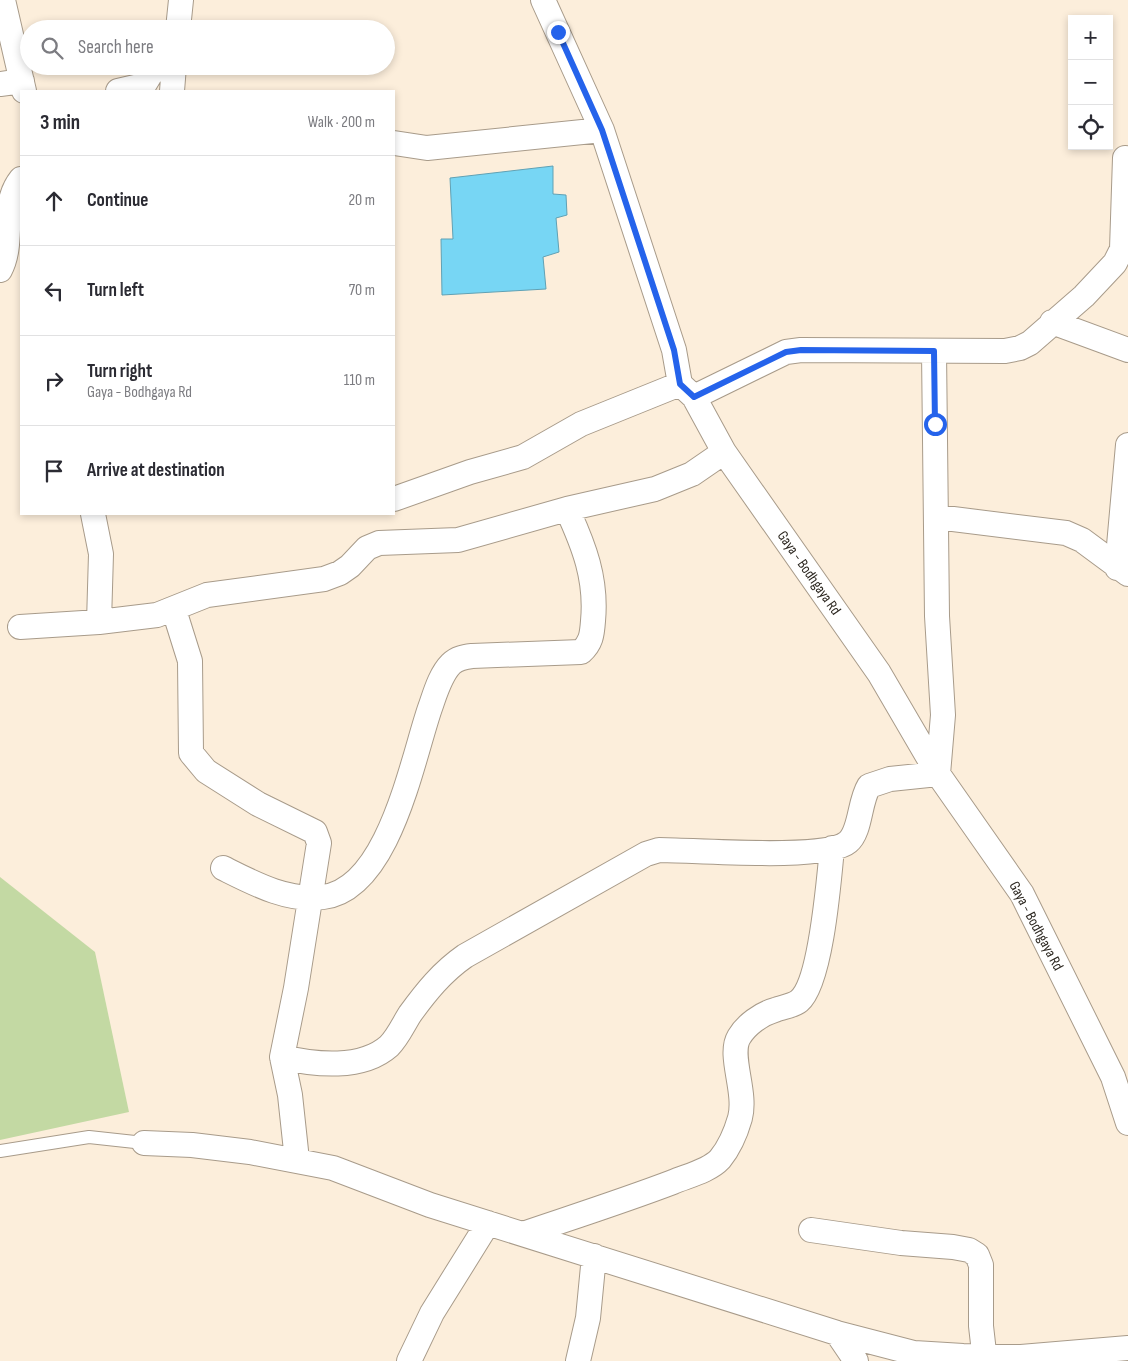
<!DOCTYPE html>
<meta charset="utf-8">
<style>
:root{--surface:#fff;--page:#f7f7f7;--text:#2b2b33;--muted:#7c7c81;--line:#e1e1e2}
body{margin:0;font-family:"Sofia Sans Condensed",sans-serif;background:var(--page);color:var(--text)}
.controls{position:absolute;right:15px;top:15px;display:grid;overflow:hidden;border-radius:0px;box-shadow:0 2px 8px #0003}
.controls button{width:45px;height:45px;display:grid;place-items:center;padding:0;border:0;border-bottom:1px solid var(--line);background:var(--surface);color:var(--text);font:25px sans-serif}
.stop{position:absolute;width:15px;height:15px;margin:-11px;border:4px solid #2563eb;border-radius:50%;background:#fff}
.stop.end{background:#2563eb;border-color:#fff;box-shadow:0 1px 5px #0008}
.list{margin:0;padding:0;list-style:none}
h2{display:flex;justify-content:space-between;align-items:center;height:65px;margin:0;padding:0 20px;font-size:21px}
h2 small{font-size:16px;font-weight:400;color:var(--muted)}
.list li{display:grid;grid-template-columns:32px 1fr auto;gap:15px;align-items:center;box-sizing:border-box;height:90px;padding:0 20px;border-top:1px solid var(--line)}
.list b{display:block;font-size:19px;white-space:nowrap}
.list p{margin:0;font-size:16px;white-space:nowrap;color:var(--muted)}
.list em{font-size:16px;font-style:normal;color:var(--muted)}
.icon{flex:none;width:28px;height:28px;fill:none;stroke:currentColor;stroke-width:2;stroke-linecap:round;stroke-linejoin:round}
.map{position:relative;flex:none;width:1128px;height:1361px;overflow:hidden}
.search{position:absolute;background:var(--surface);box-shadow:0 2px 8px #0003;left:20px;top:20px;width:375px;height:55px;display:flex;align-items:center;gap:12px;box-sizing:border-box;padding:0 18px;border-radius:28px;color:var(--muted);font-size:19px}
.panel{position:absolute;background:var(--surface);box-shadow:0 2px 8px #0003;left:20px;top:90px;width:375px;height:425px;border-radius:0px}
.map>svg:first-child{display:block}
.green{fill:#c3d9a3}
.water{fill:#77d6f4;stroke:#60a1b4}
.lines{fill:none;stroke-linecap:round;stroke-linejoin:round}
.service-casing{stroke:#a89b8a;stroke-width:14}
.minor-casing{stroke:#a89b8a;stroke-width:26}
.service{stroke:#fff;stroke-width:12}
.minor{stroke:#fff;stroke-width:24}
.route{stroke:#2563eb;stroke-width:6}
.labels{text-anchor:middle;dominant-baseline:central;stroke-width:4;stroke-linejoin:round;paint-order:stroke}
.street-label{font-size:15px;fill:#2b261f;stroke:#fff}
</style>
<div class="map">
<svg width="1128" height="1361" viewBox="0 0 1128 1361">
<rect width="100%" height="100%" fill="#fceedb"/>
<path class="green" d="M0,877L95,952L129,1112L0,1140Z"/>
<path class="water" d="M553,166V194L566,195L567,215L556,218L559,252L543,257L546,289L442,295L441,239H453L450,178Z"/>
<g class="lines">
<g class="service-casing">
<path id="service" d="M0,1151L89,1137L144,1143"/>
</g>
<g class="minor-casing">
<path id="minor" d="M3,0L24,91
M543,0L602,130L674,350L680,384L694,397L724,452L879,673L938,774L1022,894L1113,1077L1128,1123
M178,29L181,0
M0,84L22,81
M118,91L144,85L150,75L159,66
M172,91L174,66
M394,143L427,148L602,130
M0,270C15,242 0,205 21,179
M1052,322L1128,350
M694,397L786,352L801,350L1005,351L1020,348L1030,343L1084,296L1115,263L1122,249L1125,158
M394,499L470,472L523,457L581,424L680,384
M93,514L101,554L99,622
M937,517L1066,533L1082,540L1128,574
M1117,568L1128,445
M174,610L190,661L191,753L206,771L258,804L315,832L319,843L296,988L282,1057L290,1095L297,1160
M20,627L99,622L157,615L207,595L324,579L340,573L350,566L367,548L379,543L458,540L567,509L655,489L692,474L724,452
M223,868C253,883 288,902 323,897C389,889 412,760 430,708C435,694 440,675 451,664C457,658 464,657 472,656L581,652C591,643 592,635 593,621C597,579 584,546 567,509
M282,1057C315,1065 362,1070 389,1046C398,1037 403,1025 410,1014C426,992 442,972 465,956L646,854L659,850C694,850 826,861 848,842C861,831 859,802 869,786L890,779L938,774L943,715L937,616L934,351
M144,1143L192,1145L250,1152L333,1168L430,1205L837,1333L914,1353L963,1356L1021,1357L1128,1348
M811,1230L901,1243L953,1247L969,1250L977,1255L981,1265V1326L985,1361
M523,1234C573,1217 623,1201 673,1182C687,1176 709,1171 720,1159C729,1148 736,1132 740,1118C747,1092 728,1055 739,1037C746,1025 761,1014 775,1010C782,1007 793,1006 799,1001C821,983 829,879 832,848
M837,1333L856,1361
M409,1361L432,1313L488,1223
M578,1361L588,1318L594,1256"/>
</g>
<use href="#service" class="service"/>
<use href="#minor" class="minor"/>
</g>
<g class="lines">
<path class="route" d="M558,32L602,130L674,350L680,384L694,397L786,352L801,350L934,351L935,424"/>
</g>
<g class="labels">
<g class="street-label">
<text transform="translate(809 573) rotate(55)">Gaya - Bodhgaya Rd</text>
<text transform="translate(1036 926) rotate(62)">Gaya - Bodhgaya Rd</text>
</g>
</g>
</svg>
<div class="controls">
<button>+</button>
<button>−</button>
<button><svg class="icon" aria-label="locate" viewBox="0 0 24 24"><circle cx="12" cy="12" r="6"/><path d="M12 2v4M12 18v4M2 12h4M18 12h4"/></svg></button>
</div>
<div class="stop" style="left:935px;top:424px"></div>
<div class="stop end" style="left:558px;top:32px"></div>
<div class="search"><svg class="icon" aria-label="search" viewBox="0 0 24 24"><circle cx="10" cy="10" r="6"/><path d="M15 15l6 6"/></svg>Search here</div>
<section class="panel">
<h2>3 min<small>Walk · 200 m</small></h2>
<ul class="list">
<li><svg class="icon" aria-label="ahead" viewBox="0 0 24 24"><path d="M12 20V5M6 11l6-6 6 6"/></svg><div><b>Continue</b></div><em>20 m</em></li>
<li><svg class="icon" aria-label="left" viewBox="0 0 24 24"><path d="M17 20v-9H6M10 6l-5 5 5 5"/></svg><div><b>Turn left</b></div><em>70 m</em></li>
<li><svg class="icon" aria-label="right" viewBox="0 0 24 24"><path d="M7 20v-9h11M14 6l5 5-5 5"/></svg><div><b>Turn right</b><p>Gaya - Bodhgaya Rd</p></div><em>110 m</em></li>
<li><svg class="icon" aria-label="arrive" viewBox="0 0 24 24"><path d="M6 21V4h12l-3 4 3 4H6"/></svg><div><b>Arrive at destination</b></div></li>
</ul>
</section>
</div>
